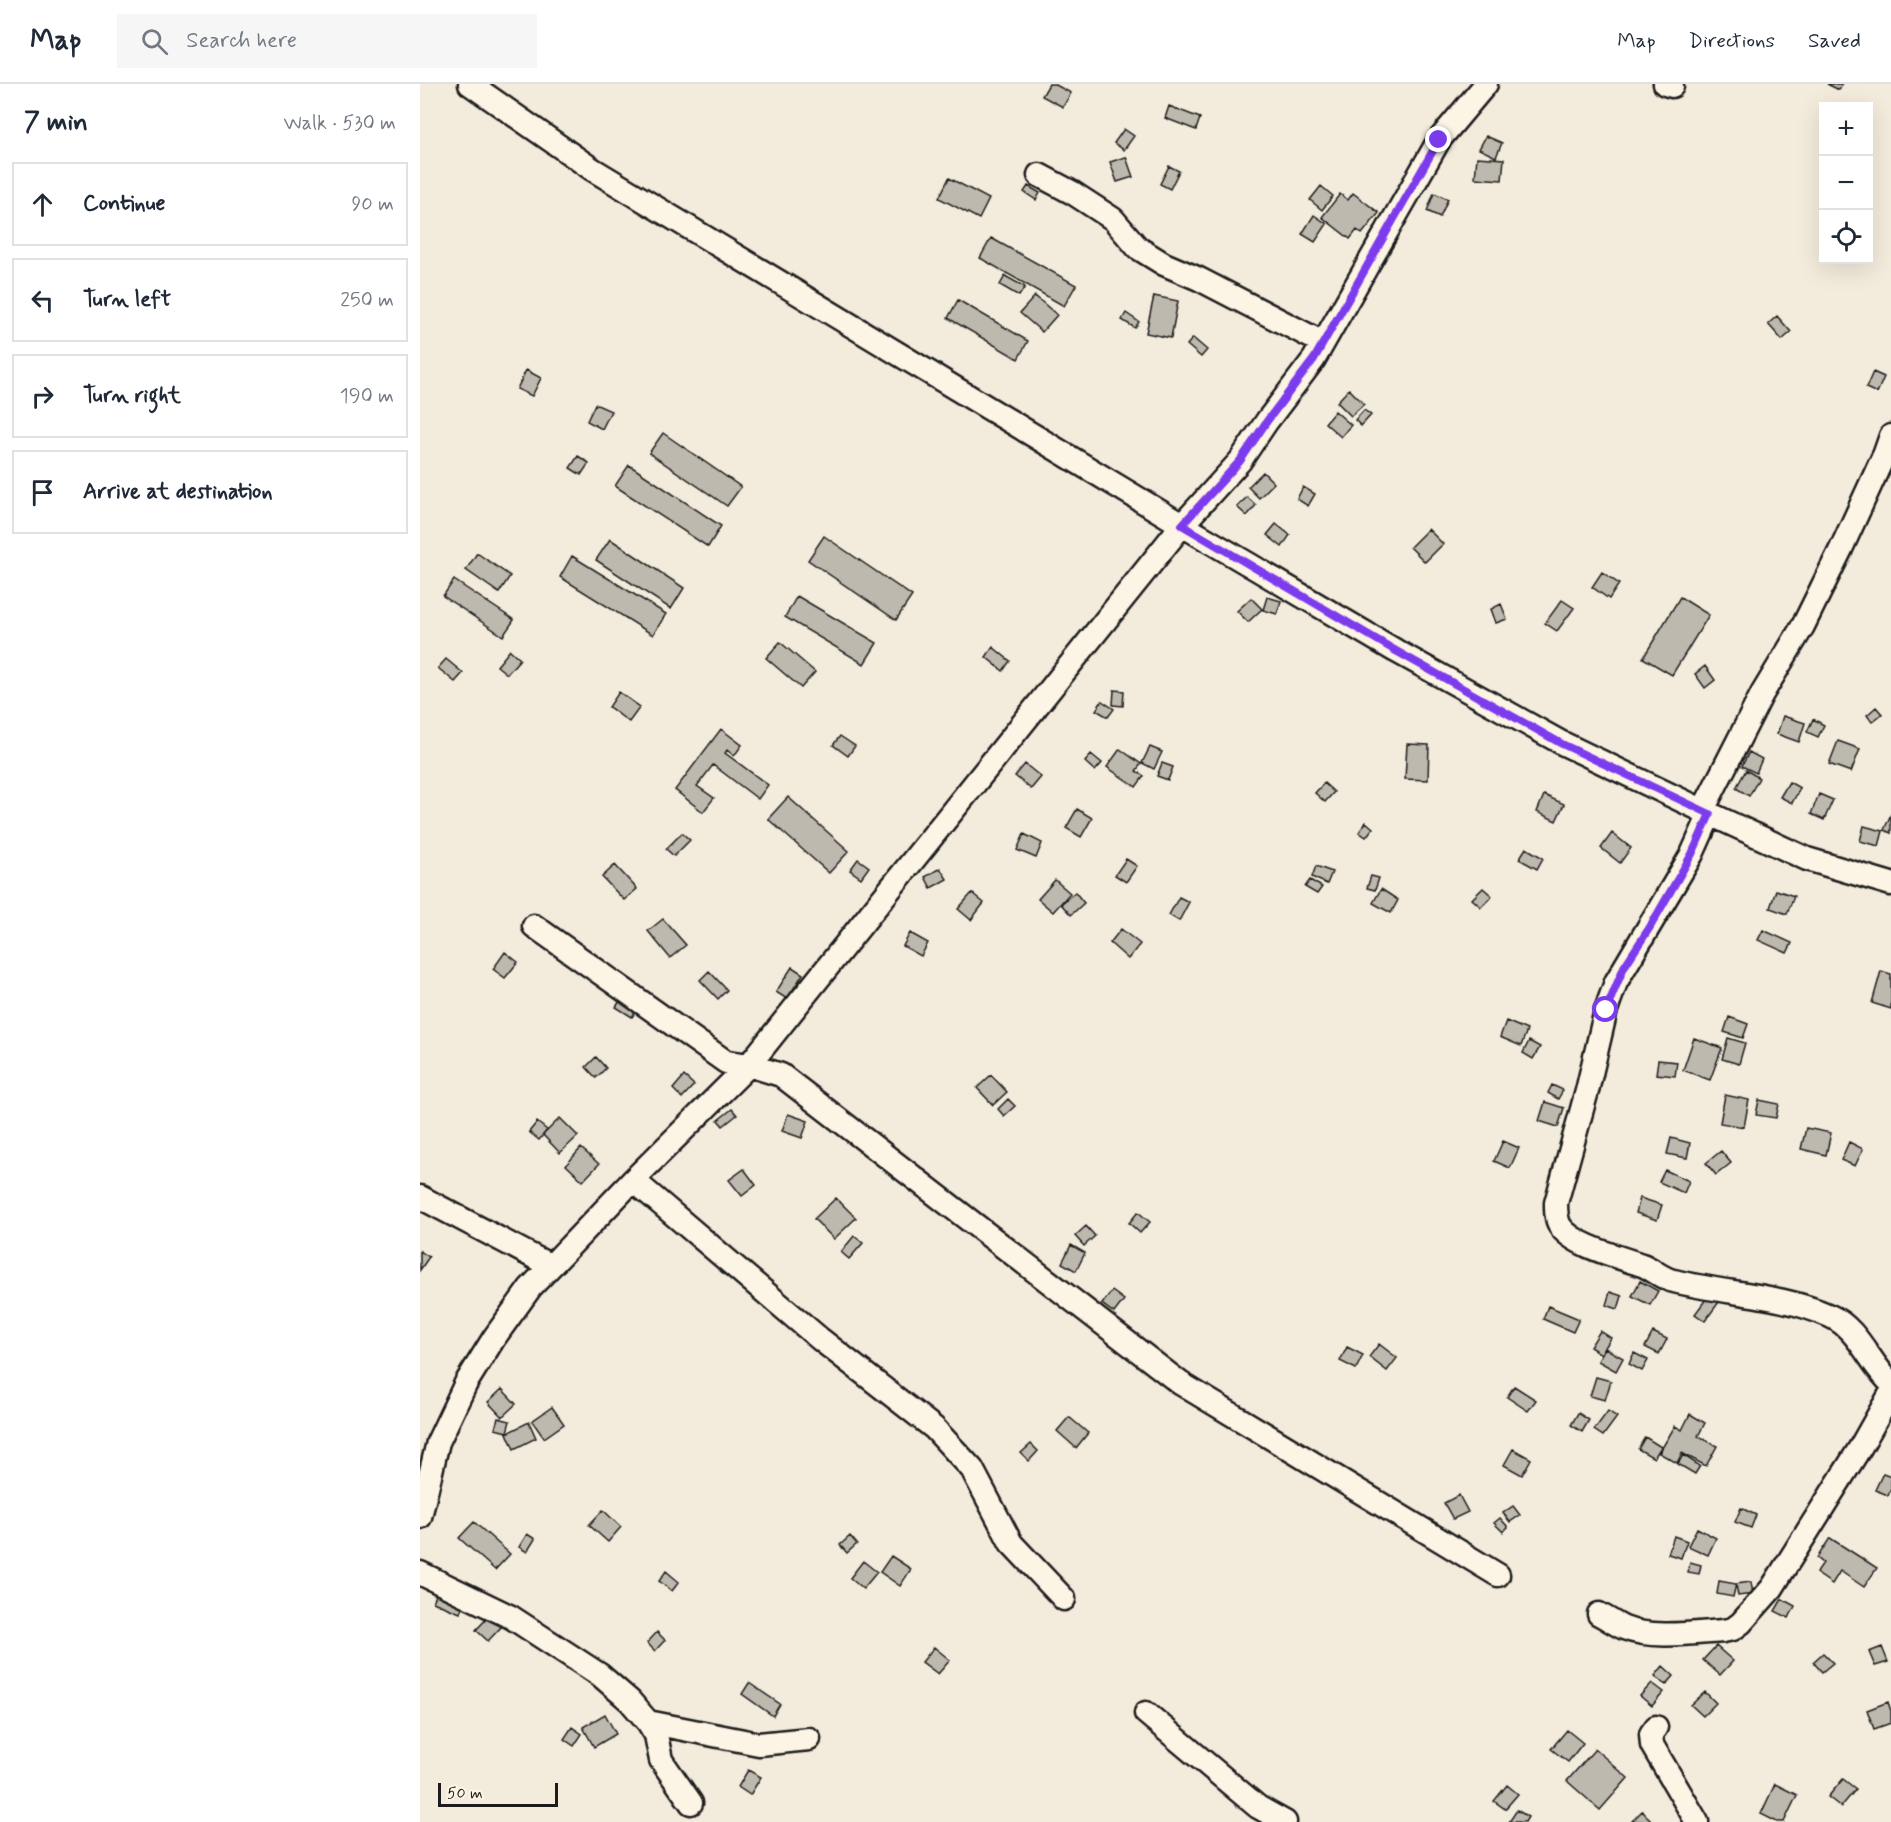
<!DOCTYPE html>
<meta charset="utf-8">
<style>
:root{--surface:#fff;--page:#f6f6f7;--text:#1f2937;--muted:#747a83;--line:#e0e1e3}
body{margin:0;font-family:Mynerve,sans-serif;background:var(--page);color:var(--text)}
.controls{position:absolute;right:18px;top:18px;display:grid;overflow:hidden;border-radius:0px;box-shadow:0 6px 24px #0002}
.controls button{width:54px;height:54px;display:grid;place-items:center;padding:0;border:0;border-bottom:2px solid var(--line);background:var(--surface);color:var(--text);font:30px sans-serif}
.scale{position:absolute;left:18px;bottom:15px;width:120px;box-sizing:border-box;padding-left:6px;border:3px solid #1c1c1c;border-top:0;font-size:16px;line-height:21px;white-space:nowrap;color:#1c1c1c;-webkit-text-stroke:4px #fcf5e5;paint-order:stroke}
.stop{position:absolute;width:18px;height:18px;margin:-14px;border:4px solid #7c3aed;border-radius:50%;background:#fff}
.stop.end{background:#7c3aed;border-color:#fff;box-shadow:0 2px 6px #0008}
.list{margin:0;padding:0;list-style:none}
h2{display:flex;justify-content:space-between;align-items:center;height:78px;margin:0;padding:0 24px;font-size:26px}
h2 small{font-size:20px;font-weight:400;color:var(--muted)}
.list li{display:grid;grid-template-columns:39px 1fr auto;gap:18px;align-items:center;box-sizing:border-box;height:84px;margin:0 12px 12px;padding:0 12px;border:2px solid var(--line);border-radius:0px}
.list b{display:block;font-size:22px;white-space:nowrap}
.list em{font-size:20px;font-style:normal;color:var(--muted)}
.icon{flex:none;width:33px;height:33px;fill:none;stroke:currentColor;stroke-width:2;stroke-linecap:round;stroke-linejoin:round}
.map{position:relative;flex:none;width:1471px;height:1738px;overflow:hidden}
header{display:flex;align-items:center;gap:36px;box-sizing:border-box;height:84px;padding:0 30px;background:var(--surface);border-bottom:2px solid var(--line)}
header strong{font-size:28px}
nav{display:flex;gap:33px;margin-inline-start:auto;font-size:21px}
.search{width:420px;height:54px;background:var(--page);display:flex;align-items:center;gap:15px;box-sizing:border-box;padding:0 21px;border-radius:0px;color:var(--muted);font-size:22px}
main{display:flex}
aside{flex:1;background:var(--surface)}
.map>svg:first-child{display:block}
.building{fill:#beb9ae;stroke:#1c1c1c;stroke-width:1.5}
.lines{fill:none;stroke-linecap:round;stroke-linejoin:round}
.minor-casing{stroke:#1c1c1c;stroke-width:27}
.minor{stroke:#fcf5e5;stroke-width:22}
.route{stroke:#7c3aed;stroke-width:8}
</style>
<header>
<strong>Map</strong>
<div class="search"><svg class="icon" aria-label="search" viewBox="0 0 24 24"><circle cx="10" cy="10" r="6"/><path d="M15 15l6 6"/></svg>Search here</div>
<nav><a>Map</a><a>Directions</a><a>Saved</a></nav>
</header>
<main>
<aside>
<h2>7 min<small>Walk · 530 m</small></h2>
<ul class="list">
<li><svg class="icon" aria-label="ahead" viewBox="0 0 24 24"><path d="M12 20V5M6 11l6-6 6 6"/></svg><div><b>Continue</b></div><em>90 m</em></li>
<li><svg class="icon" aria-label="left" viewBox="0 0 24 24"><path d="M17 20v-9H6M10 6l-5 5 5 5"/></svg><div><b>Turn left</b></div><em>250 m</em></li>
<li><svg class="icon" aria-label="right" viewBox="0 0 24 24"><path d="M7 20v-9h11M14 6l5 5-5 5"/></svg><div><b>Turn right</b></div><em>190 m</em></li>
<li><svg class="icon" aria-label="arrive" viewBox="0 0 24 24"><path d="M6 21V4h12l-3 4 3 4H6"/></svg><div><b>Arrive at destination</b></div></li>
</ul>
</aside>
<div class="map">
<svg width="1471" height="1738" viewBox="0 0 1471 1738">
<rect width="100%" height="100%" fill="#f3ecdd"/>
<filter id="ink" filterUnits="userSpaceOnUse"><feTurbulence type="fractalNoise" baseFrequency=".0167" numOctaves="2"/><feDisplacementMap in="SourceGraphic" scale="12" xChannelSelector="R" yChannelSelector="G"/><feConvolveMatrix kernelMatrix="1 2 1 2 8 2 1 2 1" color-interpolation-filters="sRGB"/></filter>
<g filter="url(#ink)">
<path class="building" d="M629,0H634L651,9L643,23L622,12Z
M1407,0H1422L1419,6Z
M749,22L780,34L776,46L745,34Z
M704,45L714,52L704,66L694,59Z
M1066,52L1082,59L1076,73L1059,65Z
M706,73L713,93L697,98L690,78Z
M1057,73L1084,75L1082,96L1055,94Z
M749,82L759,87L750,105L740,100Z
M529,94L569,115L559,135L519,114Z
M608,102L620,109L616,116L604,108Z
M901,102L913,112L902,126L890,116Z
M933,109L959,129L942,150L937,146L930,155L902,133L920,110L928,116Z
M1014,109L1028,115L1020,133L1007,127Z
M894,131L907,140L895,158L882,150Z
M571,154L656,201L644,222L560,174Z
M585,192L605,203L599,212L580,201Z
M615,212L637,231L622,248L600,229Z
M734,212L758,217L751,254L726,249Z
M538,216L608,257L598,275L528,234Z
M706,229L719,238L715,244L702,236Z
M1357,232L1371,248L1362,256L1348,240Z
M773,254L787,266L781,273L767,261Z
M106,286L121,294L112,312L97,305Z
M1453,288L1464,293L1457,309L1446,304Z
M929,305L944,320L931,332L917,318Z
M175,320L191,327L182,345L167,337Z
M944,326L951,331L941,342L935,336Z
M915,327L931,341L921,353L905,339Z
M243,349L321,403L307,422L229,369Z
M158,372L169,379L161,391L150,384Z
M209,381L301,442L288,463L195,402Z
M843,388L854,399L839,414L828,403Z
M883,403L895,410L888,422L877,415Z
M827,413L836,421L827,432L817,423Z
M856,440L870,451L862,463L847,451Z
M1008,445L1023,460L1005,478L990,463Z
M404,452L492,512L476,536L388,476Z
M190,455L264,504L251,525L176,476Z
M57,469L90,492L79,509L46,486Z
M152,472L246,530L233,551L140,493Z
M1182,488L1199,500L1189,515L1172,503Z
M34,496L94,536L83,552L23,512Z
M377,512L457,559L444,580L365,533Z
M847,513L861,517L857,530L843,526Z
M1260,513L1289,531L1252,591L1223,574Z
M831,514L842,525L828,538L817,527Z
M1142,516L1154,524L1137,547L1125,539Z
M1081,520L1087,535L1076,539L1071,525Z
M360,558L395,588L381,604L346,574Z
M573,563L590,577L583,587L566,573Z
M90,566L100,575L87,590L77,582Z
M26,575L43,589L35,598L18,584Z
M1285,582L1295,596L1285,604L1275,590Z
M694,606L704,607L703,622L693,621Z
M199,608L220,623L209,638L189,623Z
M682,617L694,625L688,633L676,626Z
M1456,623L1462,630L1452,638L1447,631Z
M1363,632L1385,639L1379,658L1357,650Z
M1393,635L1404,641L1398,653L1387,648Z
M301,645L322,661L314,672L307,666L305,669L348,701L338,715L293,681L277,702L294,714L283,728L255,706Z
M420,652L435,662L428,672L413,661Z
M1418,657L1440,665L1431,688L1409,680Z
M987,660L1009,661L1008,696L985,695Z
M730,663L742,668L734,685L722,679Z
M700,665L721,680L716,687L724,692L716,703L687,683Z
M1329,668L1342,675L1336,689L1322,682Z
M671,670L682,679L675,687L665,678Z
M742,679L753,683L748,696L737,692Z
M605,680L621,693L611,705L595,692Z
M1326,686L1339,694L1329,712L1316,704Z
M1369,698L1380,704L1372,719L1360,713Z
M904,699L914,708L905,718L895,709Z
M1399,710L1413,716L1404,736L1391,730Z
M1124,711L1144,720L1136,737L1117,728Z
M368,713L429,767L409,789L348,735Z
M657,725L672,734L661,753L646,744Z
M1471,730V749L1464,746Z
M946,738L953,744L946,753L939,748Z
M1444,742L1463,747L1459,762L1440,757Z
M262,749L270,756L254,772L246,765Z
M1192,749L1211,764L1200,779L1181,764Z
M604,750L622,759L616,774L597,766Z
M1106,764L1123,774L1117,785L1099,775Z
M438,775L449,783L441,794L430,786Z
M706,775L717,782L706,798L695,791Z
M195,781L217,805L204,816L182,793Z
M896,782L912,788L907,800L892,793Z
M520,784L527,795L511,804L505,793Z
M951,792L959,794L955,806L947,804Z
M635,796L650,809L633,828L618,815Z
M890,796L902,803L897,810L885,803Z
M1063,804L1072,812L1061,823L1052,815Z
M961,805L978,816L971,829L953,819Z
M1356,806L1374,812L1367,830L1350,824Z
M655,808L664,819L651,831L641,820Z
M552,809L564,819L551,836L538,825Z
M759,813L769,818L759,837L749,831Z
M243,835L266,861L250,874L228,847Z
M701,845L720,860L708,875L690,859Z
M1343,846L1372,859L1367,869L1338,856Z
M490,849L508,859L501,872L483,862Z
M85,868L98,878L85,894L73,885Z
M372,883L383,890L367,915L356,908Z
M289,887L307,906L298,915L280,896Z
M1461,887L1471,890V925L1452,919Z
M203,912L219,923L212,933L196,923Z
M1309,933L1328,940L1323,954L1304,948Z
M1086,937L1107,946L1101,962L1080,953Z
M1274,954L1302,964L1290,996L1263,986Z
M1308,954L1325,959L1319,980L1302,975Z
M1109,957L1120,963L1113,975L1103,969Z
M176,973L186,984L176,994L166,983Z
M1238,976L1257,978L1255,992L1236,990Z
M571,991L587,1008L573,1021L557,1004Z
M264,992L274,1001L262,1014L253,1005Z
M1132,1001L1143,1006L1138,1015L1128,1009Z
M1305,1011L1329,1016L1324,1043L1300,1039Z
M588,1015L595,1022L584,1032L578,1025Z
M1339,1016L1359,1020L1356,1034L1336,1031Z
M1125,1018L1144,1024L1138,1043L1119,1037Z
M312,1025L317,1031L303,1042L298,1036Z
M368,1030L388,1037L382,1054L362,1047Z
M140,1034L158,1052L140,1069L123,1051Z
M117,1038L127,1046L119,1056L109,1048Z
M1386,1044L1411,1049L1406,1071L1381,1065Z
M1251,1054L1270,1059L1267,1074L1247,1070Z
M1083,1057L1099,1064L1090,1084L1074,1077Z
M1429,1058L1443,1065L1435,1082L1421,1076Z
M161,1064L179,1080L163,1097L146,1081Z
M1301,1067L1311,1079L1296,1091L1286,1079Z
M324,1085L336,1101L322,1112L309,1096Z
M1245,1086L1269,1097L1264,1109L1239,1098Z
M416,1114L436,1134L414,1155L394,1135Z
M1220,1114L1242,1121L1237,1136L1216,1129Z
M718,1128L730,1138L720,1149L709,1139Z
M666,1142L675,1152L664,1162L655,1152Z
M434,1152L443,1159L429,1175L421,1168Z
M651,1161L665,1169L656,1187L642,1179Z
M0,1167L9,1173L0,1186Z
M1220,1197L1238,1207L1230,1221L1212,1212Z
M692,1207L704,1216L694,1229L682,1220Z
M1190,1208L1202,1212L1198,1225L1186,1221Z
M1289,1211L1299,1218L1285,1237L1275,1230Z
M1128,1222L1159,1235L1153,1248L1123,1235Z
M1180,1247L1191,1254L1181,1270L1170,1263Z
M1233,1248L1247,1255L1239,1270L1225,1263Z
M959,1260L977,1274L967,1287L949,1273Z
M927,1263L943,1271L936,1285L920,1277Z
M1185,1264L1203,1274L1196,1287L1178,1277Z
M1214,1269L1228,1276L1222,1287L1209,1280Z
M1176,1293L1191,1297L1185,1316L1170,1312Z
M1094,1302L1116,1316L1108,1327L1087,1313Z
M82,1305L96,1320L82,1333L68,1318Z
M132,1323L144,1340L124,1354L112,1337Z
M1188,1327L1197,1333L1183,1352L1174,1346Z
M1158,1329L1169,1336L1162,1348L1151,1341Z
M1270,1330L1285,1339L1278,1352L1297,1362L1286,1382L1262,1369L1257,1379L1239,1369L1255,1342L1262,1346Z
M649,1333L668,1349L656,1364L637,1347Z
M78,1334L90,1337L87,1348L75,1345Z
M109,1338L116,1354L94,1365L87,1349Z
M1225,1353L1241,1363L1234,1374L1218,1365Z
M611,1360L618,1367L609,1377L601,1369Z
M1093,1365L1111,1375L1102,1391L1084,1381Z
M1263,1371L1280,1382L1275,1390L1258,1380Z
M1463,1389L1471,1392V1404L1468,1411L1455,1406Z
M1039,1411L1048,1428L1033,1435L1024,1419Z
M1093,1422L1100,1431L1090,1438L1083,1429Z
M1321,1424L1336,1431L1331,1444L1315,1438Z
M183,1426L201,1443L188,1458L169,1441Z
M1080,1434L1088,1443L1083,1448L1074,1439Z
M54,1438L90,1470L75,1486L39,1454Z
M1277,1444L1296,1454L1288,1471L1268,1462Z
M107,1450L115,1455L107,1468L99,1463Z
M430,1452L437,1460L427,1469L420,1461Z
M1254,1452L1267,1457L1261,1474L1248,1470Z
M1410,1454L1457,1484L1444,1503L1420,1487L1412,1500L1396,1489L1403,1479L1397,1474Z
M471,1472L491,1485L480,1502L460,1488Z
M443,1477L457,1488L443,1505L430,1494Z
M1270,1478L1281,1481L1279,1490L1268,1488Z
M246,1487L259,1498L252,1507L239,1497Z
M1299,1497L1316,1500L1313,1513L1297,1510Z
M1331,1498L1333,1510L1318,1512L1316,1500Z
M19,1504L46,1515L40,1529L13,1518Z
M1362,1515L1375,1522L1369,1534L1355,1527Z
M71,1530L83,1541L68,1557L56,1546Z
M237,1548L245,1556L235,1567L227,1559Z
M1296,1562L1313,1577L1300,1591L1283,1576Z
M514,1563L530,1576L518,1590L502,1578Z
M1462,1563L1468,1578L1455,1582L1449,1568Z
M1403,1569L1413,1579L1402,1588L1393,1578Z
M1243,1582L1254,1592L1246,1601L1235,1592Z
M329,1599L360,1620L353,1632L322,1610Z
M1232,1599L1244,1608L1232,1622L1220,1612Z
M1285,1608L1296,1619L1283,1632L1271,1621Z
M1468,1618L1471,1627V1639L1454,1645L1447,1626Z
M185,1630L196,1650L174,1663L163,1643Z
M152,1643L162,1650L154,1662L144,1655Z
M1147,1646L1163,1659L1148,1678L1131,1665Z
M1175,1665L1208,1694L1180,1726L1147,1697Z
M328,1686L341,1693L330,1711L318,1703Z
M1423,1695L1436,1705L1421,1723L1408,1713Z
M1355,1700L1377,1711L1364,1738H1357L1341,1730Z
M1087,1701L1098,1710L1085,1725L1074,1717Z
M1097,1726L1108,1733L1105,1738H1089Z
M1222,1727L1233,1738L1212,1737Z"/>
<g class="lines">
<g class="minor-casing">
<path id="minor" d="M50,0L172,85L762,441L976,567L1142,659L1290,730L1387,775L1471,800
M1245,0L1252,2
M619,91L653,109L693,135L718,164L744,180L779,195L903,259
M1283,726L1342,610L1383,542L1421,465L1465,369L1471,352
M1290,730L1272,770L1196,898L1186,926L1167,1007L1136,1119C1136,1127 1136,1135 1140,1142C1153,1162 1200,1173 1222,1181C1233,1185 1242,1195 1254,1197C1306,1210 1361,1210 1410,1232C1439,1245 1449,1279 1471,1299
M114,842L306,978L329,981L361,991L760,1299L1078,1491
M213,1096L400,1255L514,1344L552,1385L591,1459L644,1515
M0,1113L131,1182
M0,1433L18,1358L46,1299L74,1254L110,1204L213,1096L329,981L762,441L820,377L847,337L894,275L1019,56L1066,0
M0,1489L91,1533L180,1591L210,1617L228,1638L236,1651L241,1676L271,1719
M1179,1530C1187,1534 1195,1540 1204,1544C1231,1555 1274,1549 1303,1547L1313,1545L1321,1539L1352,1504L1440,1364L1471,1309
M726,1629L838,1723L865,1738
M228,1638L339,1660L389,1655
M1236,1643L1231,1650L1232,1661L1277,1738"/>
</g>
<use href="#minor" class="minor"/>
</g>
</g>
<g class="lines" filter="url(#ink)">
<path class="route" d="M1019,56L894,275L847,337L820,377L762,441L976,567L1142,660L1290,730L1272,770L1230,843L1204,883L1186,926"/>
</g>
</svg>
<div class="controls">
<button>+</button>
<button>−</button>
<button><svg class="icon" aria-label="locate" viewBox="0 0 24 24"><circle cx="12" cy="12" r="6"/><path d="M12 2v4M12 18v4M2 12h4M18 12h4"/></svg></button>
</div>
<div class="scale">50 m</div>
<div class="stop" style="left:1186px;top:926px"></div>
<div class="stop end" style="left:1019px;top:56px"></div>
</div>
</main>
